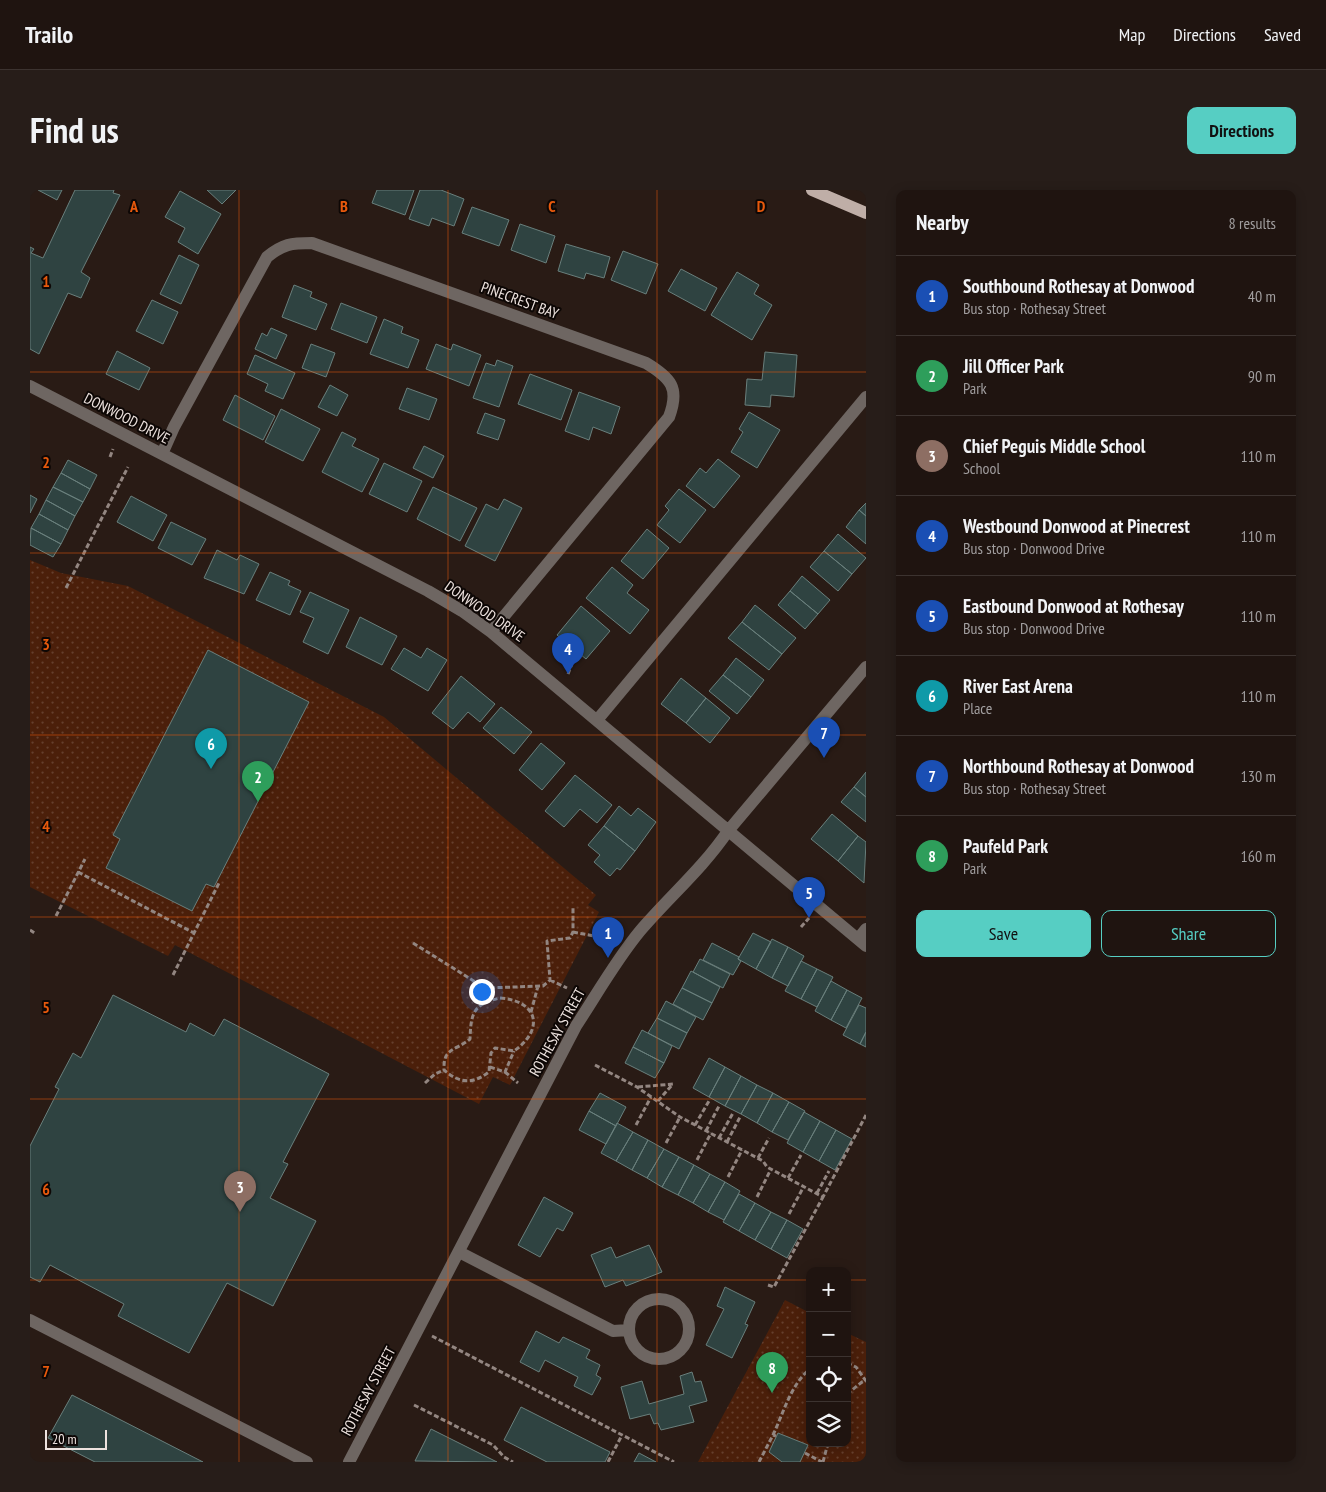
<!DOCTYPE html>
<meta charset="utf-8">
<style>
:root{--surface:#1f1410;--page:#271d19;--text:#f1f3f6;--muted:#a19e9f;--line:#3c3330;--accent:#56cec3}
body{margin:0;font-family:"PT Sans Narrow",sans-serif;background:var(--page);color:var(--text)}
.controls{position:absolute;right:15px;bottom:15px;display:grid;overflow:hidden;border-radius:10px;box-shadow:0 2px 12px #0003}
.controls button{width:45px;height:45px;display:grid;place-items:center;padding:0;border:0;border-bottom:1px solid var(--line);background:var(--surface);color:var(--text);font:25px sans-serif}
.scale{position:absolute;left:15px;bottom:12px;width:62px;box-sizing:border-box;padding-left:5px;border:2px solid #ede2de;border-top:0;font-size:14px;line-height:18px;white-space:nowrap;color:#ede2de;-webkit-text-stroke:4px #0d0705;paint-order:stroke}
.you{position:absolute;left:451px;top:801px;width:18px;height:18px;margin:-12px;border:4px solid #fff;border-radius:50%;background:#1a73e8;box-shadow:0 0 0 8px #1a73e833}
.badge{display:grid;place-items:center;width:32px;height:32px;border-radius:50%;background:var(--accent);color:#fff;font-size:16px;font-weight:700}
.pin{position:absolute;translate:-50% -41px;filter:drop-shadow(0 1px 2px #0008)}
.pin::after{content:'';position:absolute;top:26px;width:18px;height:15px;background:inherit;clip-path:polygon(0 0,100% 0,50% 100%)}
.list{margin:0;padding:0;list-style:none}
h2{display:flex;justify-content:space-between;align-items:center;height:65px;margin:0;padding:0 20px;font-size:21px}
h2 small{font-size:16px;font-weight:400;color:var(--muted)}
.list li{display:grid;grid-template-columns:32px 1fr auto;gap:15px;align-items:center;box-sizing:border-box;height:80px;padding:0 20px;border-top:1px solid var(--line)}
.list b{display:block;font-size:19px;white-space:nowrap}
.list p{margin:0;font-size:16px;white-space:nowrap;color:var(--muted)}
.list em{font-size:16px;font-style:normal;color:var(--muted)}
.actions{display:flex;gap:10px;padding:15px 20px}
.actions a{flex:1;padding:11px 0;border:1px solid var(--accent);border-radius:10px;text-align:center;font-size:18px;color:var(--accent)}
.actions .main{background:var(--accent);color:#111}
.icon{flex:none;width:28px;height:28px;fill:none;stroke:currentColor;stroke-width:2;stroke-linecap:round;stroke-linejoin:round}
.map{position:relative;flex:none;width:836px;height:1272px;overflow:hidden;border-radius:10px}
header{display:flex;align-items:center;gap:30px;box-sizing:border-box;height:70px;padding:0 25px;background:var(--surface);border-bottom:1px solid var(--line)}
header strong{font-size:24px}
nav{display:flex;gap:28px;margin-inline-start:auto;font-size:18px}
.intro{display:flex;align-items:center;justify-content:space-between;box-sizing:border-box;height:120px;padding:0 30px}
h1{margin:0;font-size:35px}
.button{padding:12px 22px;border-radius:10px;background:var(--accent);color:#111;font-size:18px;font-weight:700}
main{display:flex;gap:30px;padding:0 30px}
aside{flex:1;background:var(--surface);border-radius:10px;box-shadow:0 2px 12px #0003}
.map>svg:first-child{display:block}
.park{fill:url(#park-dots)}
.building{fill:#2f4341;stroke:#697f7c}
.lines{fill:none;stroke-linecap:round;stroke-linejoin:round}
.path{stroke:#938681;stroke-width:3;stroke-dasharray:5 2.5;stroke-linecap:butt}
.minor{stroke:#6e6662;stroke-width:12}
.major{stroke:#bfaea7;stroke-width:12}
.grid{fill:none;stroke:#e8590c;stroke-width:1;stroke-opacity:0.55}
.labels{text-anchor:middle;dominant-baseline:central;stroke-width:4;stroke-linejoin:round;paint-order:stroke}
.street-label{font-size:15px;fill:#ede2de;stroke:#0d0705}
.grid-label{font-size:16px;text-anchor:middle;font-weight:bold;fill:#e8590c;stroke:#0d0705;stroke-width:4;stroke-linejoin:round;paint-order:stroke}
</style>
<header>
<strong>Trailo</strong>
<nav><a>Map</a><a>Directions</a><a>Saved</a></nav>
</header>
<div class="intro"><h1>Find us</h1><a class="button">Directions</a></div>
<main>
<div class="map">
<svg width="836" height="1272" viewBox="0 0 836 1272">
<defs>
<pattern id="park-dots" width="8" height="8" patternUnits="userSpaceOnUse" patternTransform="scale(1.25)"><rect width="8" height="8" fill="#4b1f0a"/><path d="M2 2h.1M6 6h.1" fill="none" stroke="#653f2d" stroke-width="1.8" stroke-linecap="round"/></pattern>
</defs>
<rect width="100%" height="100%" fill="#291b15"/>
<path class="park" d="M0,370L31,383L98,396L354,527L566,705L558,715L569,722L480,895L463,887L449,914L145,755L138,766L0,697Z
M755,1110L780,1123V1253H817V1143L836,1152V1272H668Z"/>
<path class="building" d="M8,0H32L27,10Z
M45,0H84L83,3L90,5L51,82L60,88L51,108L38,103L9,164L0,159V57L4,59L1,63L13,68Z
M177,0H206L192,14Z
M347,0H384L375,25L342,13Z
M390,0H411L434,9L424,36L402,28L399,36L379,29Z
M150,1L191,24L168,64L148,52L155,38L135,27Z
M442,17L479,30L469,56L432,43Z
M490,34L525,46L516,73L481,60Z
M536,54L580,67L574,88L556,83L554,89L528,81Z
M593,61L628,74L616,104L581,90Z
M149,65L169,75L151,114L130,104Z
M651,79L687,98L675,121L638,101Z
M707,82L729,95L724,104L742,115L722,150L681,125Z
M264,95L282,102L280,107L297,114L286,140L252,127Z
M122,110L148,122L133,154L106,141Z
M311,113L347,127L337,153L301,139Z
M354,129L373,137L371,143L389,150L378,178L340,164Z
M241,138L257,145L246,169L225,159L232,143L237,146Z
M281,154L305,163L296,187L272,178Z
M406,154L421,160L423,154L451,165L439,196L396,179Z
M87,161L120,178L109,200L76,184Z
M735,162L767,165L764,207L741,205L740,217L715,215L717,189L732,190Z
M225,165L265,183L253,209L235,201L238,194L217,184Z
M467,170L483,176L469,217L443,208L456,173L465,176Z
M500,184L542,200L531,230L488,214Z
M300,195L318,205L307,226L288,217Z
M377,198L407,209L399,230L369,219Z
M549,202L590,217L581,244L563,237L559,250L535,241Z
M205,205L245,226L233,250L193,230Z
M251,219L290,239L273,271L235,252Z
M719,222L750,240L727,278L701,262L713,242L709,239Z
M455,223L475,230L468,250L447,243Z
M312,242L326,249L322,256L349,269L332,302L292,282Z
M394,256L414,266L403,288L383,278Z
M688,269L710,286L684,318L656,296L670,278L676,283Z
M38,270L67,285L60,299L31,283Z
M354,273L392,291L377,322L339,304Z
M31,283L60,299L53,312L23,297Z
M23,297L53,312L45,326L16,310Z
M403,297L447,318L430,351L387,329Z
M649,299L676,320L650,353L627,335L639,320L635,316Z
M0,305L7,309L0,323Z
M101,306L137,325L123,351L87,332Z
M474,309L492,318L465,371L435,356L456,314L468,320Z
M16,310L45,326L38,340L9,324Z
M836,313V326L829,320Z
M829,320L836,326V354L816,337Z
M9,324L38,340L31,354L1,338Z
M141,332L176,349L162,375L128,358Z
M1,338L31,354L23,367L0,355Z
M617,339L639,358L613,389L591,371Z
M808,344L836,368L822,384L794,361Z
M187,360L207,370L210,365L229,374L214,404L174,388Z
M794,361L822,384L808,401L780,377Z
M582,377L603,395L597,403L619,420L600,444L556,408Z
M240,382L260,391L258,395L271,401L260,425L226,410Z
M772,386L800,410L788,424L760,401Z
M760,401L788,424L775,439L748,415Z
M280,402L319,420L298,464L273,452L284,428L270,422Z
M725,415L766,448L752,464L712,432Z
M551,416L580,441L556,469L527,445Z
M330,427L367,446L352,475L316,457Z
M712,432L752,464L739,480L698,448Z
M374,458L391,468L397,458L417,470L398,501L361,479Z
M178,460L279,512L184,697L176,694L162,721L76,678L90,649L83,645Z
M706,468L734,490L721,507L693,485Z
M693,485L721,507L707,524L679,501Z
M431,486L465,514L450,532L438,522L423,539L402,523Z
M651,488L676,508L656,533L631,514Z
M676,508L700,528L680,553L656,533Z
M471,517L502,542L484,564L453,538Z
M511,553L535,573L512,600L489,580Z
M836,582V607L824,597Z
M545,585L582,615L567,633L550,619L534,637L515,621Z
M824,597L836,607V632L811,612Z
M589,616L601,626L608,618L626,632L605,661L574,636Z
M802,624L828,646L808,671L781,649Z
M574,636L605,661L590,680L587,678L580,686L564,672L570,665L558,655Z
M828,646L836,652L834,693L808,671Z
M723,743L741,752L726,779L708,769Z
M742,749L758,757L742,788L726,779Z
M682,753L709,767L708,769L711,771L703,785L673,770Z
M758,757L774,766L758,796L742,788Z
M670,769L700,784L693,798L663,782Z
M771,771L787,779L771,809L755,801Z
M787,779L803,787L787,817L771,809Z
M661,781L690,797L682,813L652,798Z
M801,791L817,800L801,830L785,821Z
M652,798L682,813L673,830L643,814Z
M817,800L832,808L816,838L801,830Z
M83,805L156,842L160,833L184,846L194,829L299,884L253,972L258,974L240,1008L286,1031L243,1116L197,1093L159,1163L88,1126L94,1114L20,1075L10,1092L0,1087V956L29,899L25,897L43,863L51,868Z
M636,811L666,827L657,843L627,828Z
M829,815L836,818V842L830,854L813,845Z
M627,828L657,843L649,859L618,843Z
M612,840L642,856L634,873L603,857Z
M836,842V857L830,854Z
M603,857L634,873L625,888L595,873Z
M679,868L695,877L679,907L663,898Z
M695,877L711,886L695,916L679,907Z
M711,886L727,895L711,924L695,916Z
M727,895L743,903L727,933L711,924Z
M570,903L596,917L586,936L559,921Z
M743,903L759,912L742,942L727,933Z
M759,912L775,921L758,950L742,942Z
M559,921L586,936L576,954L549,940Z
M774,922L790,931L773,962L757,953Z
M790,931L806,940L789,971L773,962Z
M587,933L603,942L586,971L571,963Z
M806,940L822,949L805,980L789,971Z
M603,942L618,950L602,980L586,971Z
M618,950L634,959L617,988L602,980Z
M634,959L649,967L632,997L617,988Z
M649,967L664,975L648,1005L632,997Z
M664,975L680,984L663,1013L648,1005Z
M680,984L695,992L678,1022L663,1013Z
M695,992L710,1001L694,1030L678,1022Z
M709,1004L725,1013L709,1041L693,1032Z
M514,1007L543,1023L533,1041L527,1038L510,1067L488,1055Z
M725,1013L741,1022L725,1050L709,1041Z
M741,1022L757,1030L741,1059L725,1050Z
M757,1030L773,1039L757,1068L741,1059Z
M619,1055L632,1082L596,1096L593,1090L575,1097L561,1065L581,1057L586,1068Z
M695,1097L725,1112L715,1134L718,1135L702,1168L676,1155L694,1119L687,1116Z
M506,1141L529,1153L533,1147L560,1160L556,1168L570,1175L566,1185L571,1188L562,1205L544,1196L548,1187L515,1170L509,1182L490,1172Z
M662,1182L665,1192L671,1191L677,1211L659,1216L664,1232L631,1240L628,1233L624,1234L620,1224L600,1229L591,1197L612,1191L619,1214L654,1204L650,1186Z
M42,1205L173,1272H65L18,1248Z
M491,1217L580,1262L575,1272H517L474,1250Z
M401,1239L467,1272L385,1271Z
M748,1243L778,1255L770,1272H752L739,1262Z
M609,1263L626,1272H604Z"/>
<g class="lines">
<path class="path" d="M80,267L83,259
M36,398L98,277
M538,484L542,474
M48,682L164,743
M26,726L55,669
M771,737L779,728
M0,740L6,744
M543,742L564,746
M383,753L455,798L513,796L520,790L517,751L540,748L543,742V718
M143,785L189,693
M520,790L537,798
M455,798L456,811
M470,808C508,811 515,839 484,861L465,858L461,863L459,882C443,894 430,894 414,880C413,857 426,861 440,849C441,823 443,814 470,808Z
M501,822L508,796
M565,875L607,897L650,927L733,971L737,977L793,1007L836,925
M460,877L475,882L484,861
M475,882L488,893
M395,893L405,884L414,880
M608,897L643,894
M628,911L642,895
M606,935L621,907
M665,935L679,911
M676,941L689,916
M689,948L703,923
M697,952L710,927
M636,953L650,927
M728,968L739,948
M667,970L681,943
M698,987L712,960
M758,988L771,965
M787,1003L799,981
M727,1007L741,979
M759,1024L774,996
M738,1095L744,1097L793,1007
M402,1146L644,1272
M817,1173L826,1177L836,1191
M817,1204L832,1192L836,1191
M384,1215L463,1255L474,1267L483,1272
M743,1245C753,1224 761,1194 780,1179
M775,1263L792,1272
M578,1272L592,1245
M729,1272L743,1245L746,1246
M793,1272L798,1253"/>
<path class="minor" d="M0,196L398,401L432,421L461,442L836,756
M132,264L144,237L237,67C253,54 261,53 282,53L616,173C641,188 650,198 639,227L461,442
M568,529L836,207
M828,749L836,739
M429,1062L583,1141L599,1140
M599 1139a30 30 0 1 1 60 0a30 30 0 1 1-60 0Z
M0,1130L277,1272
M319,1272L546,836C567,804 586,770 610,741C639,707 673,678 698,641L836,477"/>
<path class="major" d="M782,0L836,23"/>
</g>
<path class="grid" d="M209,0V1272M418,0V1272M627,0V1272M0,182H836M0,363H836M0,545H836M0,727H836M0,909H836M0,1090H780M817,1090H836"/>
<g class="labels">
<g class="street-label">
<text transform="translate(490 110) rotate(20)">PINECREST BAY</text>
<text transform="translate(97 228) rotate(27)">DONWOOD DRIVE</text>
<text transform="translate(455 421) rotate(35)">DONWOOD DRIVE</text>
<text transform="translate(527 842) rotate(-61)">ROTHESAY STREET</text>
<text transform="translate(338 1201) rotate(-62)">ROTHESAY STREET</text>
</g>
</g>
<g class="grid-label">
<text x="104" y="22">A</text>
<text x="314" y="22">B</text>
<text x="522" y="22">C</text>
<text x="731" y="22">D</text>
<text x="16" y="97">1</text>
<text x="16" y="278">2</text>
<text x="16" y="460">3</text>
<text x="16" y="642">4</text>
<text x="16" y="823">5</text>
<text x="16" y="1005">6</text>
<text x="16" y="1187">7</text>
</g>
</svg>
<div class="controls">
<button>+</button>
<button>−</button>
<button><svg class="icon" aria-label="locate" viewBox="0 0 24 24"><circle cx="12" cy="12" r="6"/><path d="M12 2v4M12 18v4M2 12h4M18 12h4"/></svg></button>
<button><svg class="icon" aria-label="layers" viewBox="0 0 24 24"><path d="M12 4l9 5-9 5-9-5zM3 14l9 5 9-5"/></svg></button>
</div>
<div class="scale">20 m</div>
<div class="you"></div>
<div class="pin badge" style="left:578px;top:768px;background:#1a4fb4">1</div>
<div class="pin badge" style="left:228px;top:612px;background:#2e9e5b">2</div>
<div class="pin badge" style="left:210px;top:1022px;background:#8d6e63">3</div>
<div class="pin badge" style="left:538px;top:484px;background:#1a4fb4">4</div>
<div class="pin badge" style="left:779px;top:728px;background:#1a4fb4">5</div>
<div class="pin badge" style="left:181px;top:579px;background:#0f9aa8">6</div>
<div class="pin badge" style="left:794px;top:568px;background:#1a4fb4">7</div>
<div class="pin badge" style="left:742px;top:1203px;background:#2e9e5b">8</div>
</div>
<aside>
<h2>Nearby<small>8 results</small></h2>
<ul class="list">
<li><span class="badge" style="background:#1a4fb4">1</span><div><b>Southbound Rothesay at Donwood</b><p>Bus stop · Rothesay Street</p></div><em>40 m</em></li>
<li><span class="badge" style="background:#2e9e5b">2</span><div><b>Jill Officer Park</b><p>Park</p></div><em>90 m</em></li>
<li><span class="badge" style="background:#8d6e63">3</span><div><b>Chief Peguis Middle School</b><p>School</p></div><em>110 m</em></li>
<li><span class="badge" style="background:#1a4fb4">4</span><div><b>Westbound Donwood at Pinecrest</b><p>Bus stop · Donwood Drive</p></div><em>110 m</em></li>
<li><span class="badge" style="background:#1a4fb4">5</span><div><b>Eastbound Donwood at Rothesay</b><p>Bus stop · Donwood Drive</p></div><em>110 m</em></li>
<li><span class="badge" style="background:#0f9aa8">6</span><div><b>River East Arena</b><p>Place</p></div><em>110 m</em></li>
<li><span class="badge" style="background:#1a4fb4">7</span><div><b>Northbound Rothesay at Donwood</b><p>Bus stop · Rothesay Street</p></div><em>130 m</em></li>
<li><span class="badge" style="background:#2e9e5b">8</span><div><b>Paufeld Park</b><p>Park</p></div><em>160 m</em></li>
</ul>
<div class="actions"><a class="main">Save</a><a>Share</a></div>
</aside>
</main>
